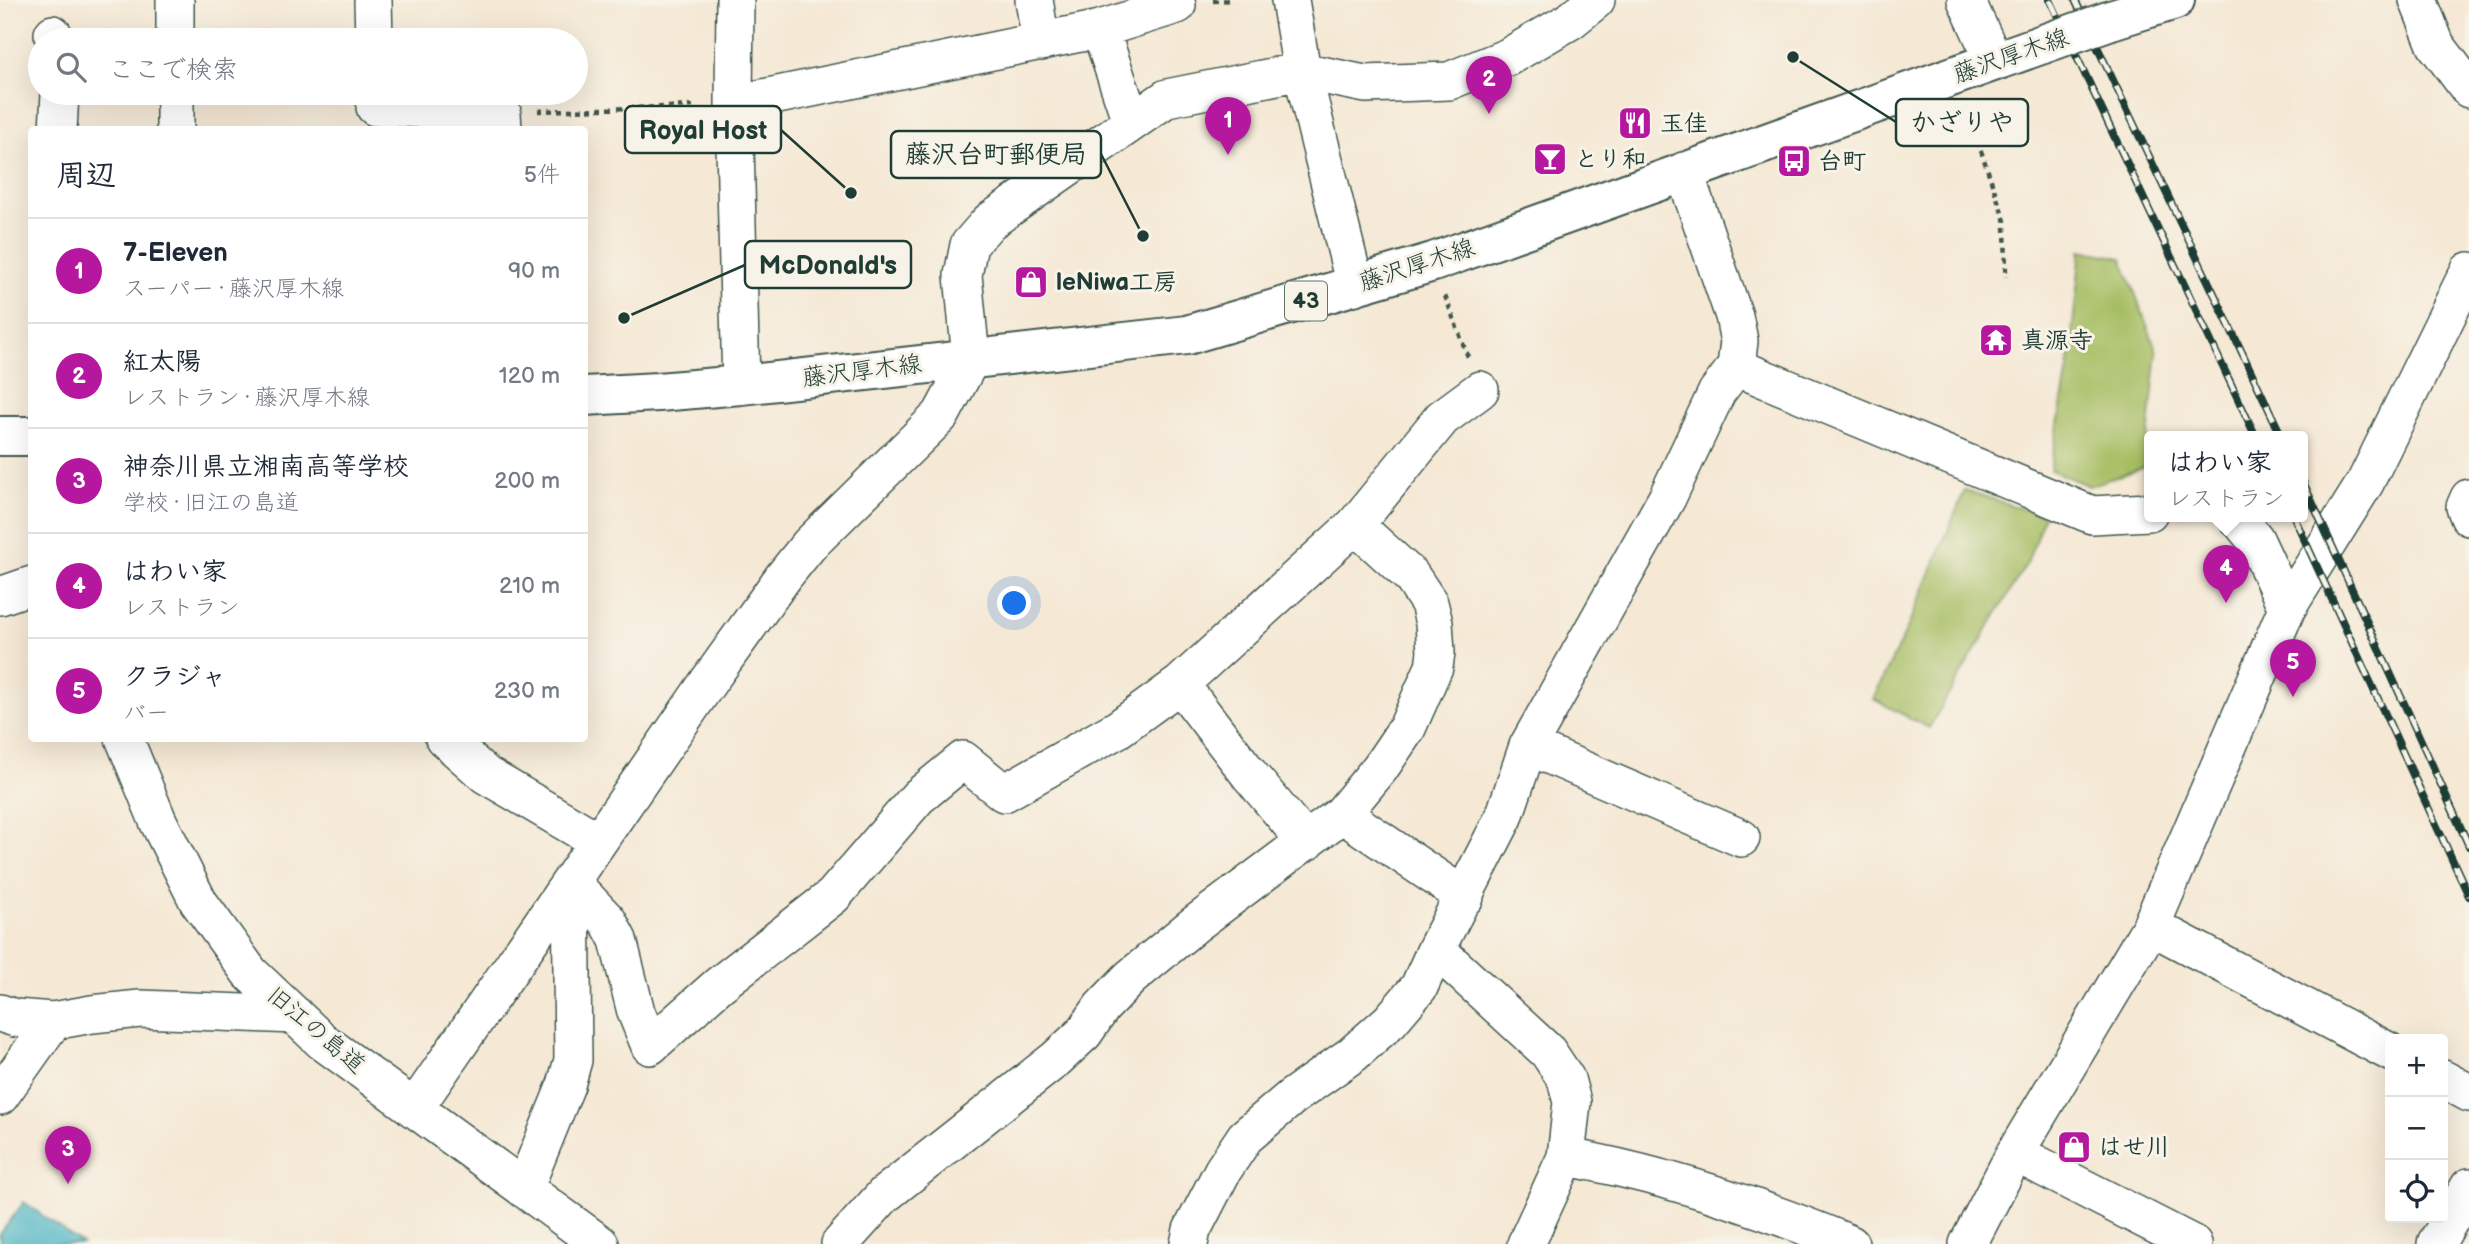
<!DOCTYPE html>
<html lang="ja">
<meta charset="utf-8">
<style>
:root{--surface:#fff;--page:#f6f6f7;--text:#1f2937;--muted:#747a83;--line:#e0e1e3;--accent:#b5179e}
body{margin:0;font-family:"Balsamiq Sans","Klee One",sans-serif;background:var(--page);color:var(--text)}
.controls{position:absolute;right:21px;bottom:21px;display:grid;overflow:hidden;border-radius:7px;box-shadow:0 7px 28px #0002}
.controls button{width:63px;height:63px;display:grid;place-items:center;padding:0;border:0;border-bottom:2px solid var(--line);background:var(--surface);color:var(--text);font:35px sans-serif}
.you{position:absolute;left:1015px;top:604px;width:24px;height:24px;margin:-18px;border:5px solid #fff;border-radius:50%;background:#1a73e8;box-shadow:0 0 0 10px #1a73e833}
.badge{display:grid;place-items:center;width:46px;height:46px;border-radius:50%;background:var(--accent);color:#fff;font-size:23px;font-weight:700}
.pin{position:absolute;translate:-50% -58px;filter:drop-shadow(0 2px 4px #0008)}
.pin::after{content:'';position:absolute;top:37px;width:24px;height:21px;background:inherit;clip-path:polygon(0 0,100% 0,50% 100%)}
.popup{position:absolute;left:2144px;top:431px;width:164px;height:91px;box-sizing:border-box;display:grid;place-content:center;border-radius:7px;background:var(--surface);filter:drop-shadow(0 2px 5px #0005);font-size:23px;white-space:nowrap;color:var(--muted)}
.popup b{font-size:26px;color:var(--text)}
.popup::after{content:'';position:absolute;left:50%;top:100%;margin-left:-14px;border:14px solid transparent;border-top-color:var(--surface)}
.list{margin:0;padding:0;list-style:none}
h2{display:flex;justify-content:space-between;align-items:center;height:91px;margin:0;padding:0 28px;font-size:30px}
h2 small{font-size:23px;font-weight:400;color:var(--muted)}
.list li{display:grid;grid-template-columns:46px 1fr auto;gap:21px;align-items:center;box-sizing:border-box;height:105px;padding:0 28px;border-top:2px solid var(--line)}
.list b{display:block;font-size:26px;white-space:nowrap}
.list p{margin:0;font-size:23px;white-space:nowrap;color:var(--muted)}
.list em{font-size:23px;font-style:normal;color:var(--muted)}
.icon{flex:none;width:38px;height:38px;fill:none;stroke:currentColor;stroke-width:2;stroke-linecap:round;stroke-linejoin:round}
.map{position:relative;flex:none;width:2469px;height:1244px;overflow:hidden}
.search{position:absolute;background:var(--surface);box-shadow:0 7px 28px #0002;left:28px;top:28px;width:560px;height:77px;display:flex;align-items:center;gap:18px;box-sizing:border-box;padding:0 24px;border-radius:38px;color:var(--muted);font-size:26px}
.panel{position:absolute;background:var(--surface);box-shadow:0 7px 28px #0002;left:28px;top:126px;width:560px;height:616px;border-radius:7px}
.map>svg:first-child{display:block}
.green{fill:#a6bd62;stroke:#627d4b;stroke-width:2}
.water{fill:#46b2c3;stroke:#32787c;stroke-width:2}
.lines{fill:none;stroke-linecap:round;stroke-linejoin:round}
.minor-casing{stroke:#3f574c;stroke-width:40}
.major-casing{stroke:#3f574c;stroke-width:42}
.path{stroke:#3f574c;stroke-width:4.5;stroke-dasharray:5 5;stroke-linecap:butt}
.minor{stroke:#fff;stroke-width:37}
.major{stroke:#fff;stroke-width:38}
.rail-casing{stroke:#1f3d34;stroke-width:8}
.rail{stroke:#f7f3e8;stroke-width:5;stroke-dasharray:16;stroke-linecap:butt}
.major-bridge-casing{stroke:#3f574c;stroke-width:42;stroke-linecap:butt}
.major-bridge{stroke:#fff;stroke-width:38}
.labels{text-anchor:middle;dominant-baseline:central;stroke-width:6;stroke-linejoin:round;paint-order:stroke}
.shield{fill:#f7f3e8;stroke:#60746a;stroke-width:2}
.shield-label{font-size:23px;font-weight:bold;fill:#1f3d34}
.street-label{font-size:24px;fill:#1f3d34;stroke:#f7f3e8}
.poi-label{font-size:24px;font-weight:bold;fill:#1f3d34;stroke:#f7f3e8;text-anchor:start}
.leader{fill:none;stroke:#1f3d34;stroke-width:2.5}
.callout-dot{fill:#1f3d34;stroke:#f7f3e8;stroke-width:2.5}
.callout{fill:#f7f3e8;stroke:#1f3d34;stroke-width:2.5}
.callout-label{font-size:26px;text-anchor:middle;font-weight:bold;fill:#1f3d34}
</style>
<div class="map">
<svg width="2469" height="1244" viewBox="0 0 2469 1244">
<rect width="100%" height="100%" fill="#f7f3e8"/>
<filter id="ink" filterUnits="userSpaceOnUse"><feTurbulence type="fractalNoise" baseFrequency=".0143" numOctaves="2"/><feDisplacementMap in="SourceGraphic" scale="14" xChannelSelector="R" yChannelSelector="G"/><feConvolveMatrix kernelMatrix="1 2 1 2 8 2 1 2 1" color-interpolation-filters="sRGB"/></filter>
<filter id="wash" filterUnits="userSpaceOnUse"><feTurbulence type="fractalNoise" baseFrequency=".00686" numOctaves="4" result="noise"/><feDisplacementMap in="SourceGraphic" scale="28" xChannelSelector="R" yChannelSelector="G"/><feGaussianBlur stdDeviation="1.57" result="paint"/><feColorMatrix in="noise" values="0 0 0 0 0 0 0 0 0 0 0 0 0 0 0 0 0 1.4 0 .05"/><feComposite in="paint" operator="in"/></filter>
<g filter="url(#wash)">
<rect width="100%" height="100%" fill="#f5e8d4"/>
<path class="green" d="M2081,250L2122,258L2157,352L2145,467L2089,486L2050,470L2069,363Z
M1965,490L2044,516L2028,561L1929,728L1873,699L1906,631Z"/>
<path class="water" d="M24,1202L82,1244H0V1234Z"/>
</g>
<g filter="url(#ink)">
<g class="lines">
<g class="minor-casing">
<path id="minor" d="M175,0V40
M373,0L374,40
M735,0L734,104L741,385
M1034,0L1041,42
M1290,0L1302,71L1355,286
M1966,0L1994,61
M2418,0L2436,45L2469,89
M1100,29L1131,121
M53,34L54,40
M175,93V130
M734,104L1100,29L1177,5
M375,107L502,112L503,130
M58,130L60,93
M1736,367L2092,515L2149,512
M2469,498L2465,507L2469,517
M2237,517L2255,539L2287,608
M0,596L32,585
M1180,684L1249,774L1306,842
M124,738L158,821L198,901L250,973L322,1041L600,1244
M444,738L486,775L598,841
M1528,746L1741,838
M1342,814L1465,897
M571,882L608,921L618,940L636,1012L650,1046L719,985L833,896L918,797L963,760L1004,793L1118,729L1180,684L1355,525L1442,418L1480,390
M2151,926L2390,1052
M1436,949L1548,1052L1566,1079L1572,1102L1566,1157L1526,1244
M0,1013L15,1018L53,1021L92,1014L140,1009L295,1015
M2443,1079L2469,1093
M0,1096L53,1021
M414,1109L706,685L784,576L809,545L941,415L971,359L963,275L969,245L989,222L1167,98L1302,71L1365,84L1449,81L1508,57L1570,21L1596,0
M2015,1153L2193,1244
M1566,1157C1664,1174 1758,1206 1850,1244
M524,1189L566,1085L573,1060L571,882
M840,1244L884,1195L1056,1059L1084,1033L1102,1007L1130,978L1194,925L1342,814L1380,768L1407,728L1434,667L1436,652L1434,623L1429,603L1411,576L1355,525
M1189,1244L1192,1230L1223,1170L1245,1137L1292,1097L1353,1054L1390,1021L1419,987L1436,949L1504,817L1528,746L1667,498L1717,392L1736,367L1739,341L1734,316L1684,171
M1968,1244L2015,1153L2151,926L2287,608L2365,483L2469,271
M2436,1244L2469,1187"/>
</g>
<g class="major-casing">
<path id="major" d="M2111,20L2175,0
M584,396L658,392L741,385L1187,335L1433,262L2043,44
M0,436H32"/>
</g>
<path class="path" d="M1213,1L1231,0
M538,111L697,106
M1968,113L2005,221L2006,277
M1445,296L1468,357"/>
<use href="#minor" class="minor"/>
<use href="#major" class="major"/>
<g class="rail-casing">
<path id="rail" d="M2050,0L2256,437
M2075,0L2282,437
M2303,482L2469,846
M2294,517L2469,896"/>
</g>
<use href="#rail" class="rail"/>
<g class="major-bridge-casing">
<path id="major-bridge" d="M2043,44L2111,20"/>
</g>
<use href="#major-bridge" class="major-bridge"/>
</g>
</g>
<defs>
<g id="restaurant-square" transform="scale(1.75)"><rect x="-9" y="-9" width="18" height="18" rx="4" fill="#b5179e" stroke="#f7f3e8"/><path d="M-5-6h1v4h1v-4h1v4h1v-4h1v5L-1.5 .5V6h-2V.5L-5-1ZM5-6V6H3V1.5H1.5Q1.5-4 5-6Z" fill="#fff"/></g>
<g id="bar-square" transform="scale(1.75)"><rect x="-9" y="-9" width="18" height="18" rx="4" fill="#b5179e" stroke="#f7f3e8"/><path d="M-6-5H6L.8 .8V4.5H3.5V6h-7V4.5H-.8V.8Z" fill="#fff"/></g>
<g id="bus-square" transform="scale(1.75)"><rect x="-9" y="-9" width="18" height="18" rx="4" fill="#b5179e" stroke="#f7f3e8"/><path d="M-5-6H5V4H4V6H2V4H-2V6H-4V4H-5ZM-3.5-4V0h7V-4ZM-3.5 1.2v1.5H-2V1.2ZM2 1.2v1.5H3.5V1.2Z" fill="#fff"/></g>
<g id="shop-square" transform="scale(1.75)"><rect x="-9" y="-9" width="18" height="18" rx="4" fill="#b5179e" stroke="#f7f3e8"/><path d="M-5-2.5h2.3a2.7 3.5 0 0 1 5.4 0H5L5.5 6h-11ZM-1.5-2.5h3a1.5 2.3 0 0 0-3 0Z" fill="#fff"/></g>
<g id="temple-square" transform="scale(1.75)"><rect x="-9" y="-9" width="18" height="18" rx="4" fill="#b5179e" stroke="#f7f3e8"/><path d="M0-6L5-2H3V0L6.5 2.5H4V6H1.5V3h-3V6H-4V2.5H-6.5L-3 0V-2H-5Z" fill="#fff"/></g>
</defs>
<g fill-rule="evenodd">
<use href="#restaurant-square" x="1635" y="123"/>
<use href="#bar-square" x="1550" y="159"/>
<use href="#bus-square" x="1794" y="161"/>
<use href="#shop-square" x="1031" y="282"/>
<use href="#temple-square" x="1996" y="340"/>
<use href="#shop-square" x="2074" y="1147"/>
</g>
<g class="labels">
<rect class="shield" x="1285" y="281.5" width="42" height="39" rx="5"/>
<g class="shield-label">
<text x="1306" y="301">43</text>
</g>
<g class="street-label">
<text transform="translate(2011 56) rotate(-19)">藤沢厚木線</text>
<text transform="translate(1417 265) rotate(-18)">藤沢厚木線</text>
<text transform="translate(862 371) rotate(-7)">藤沢厚木線</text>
<text transform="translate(316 1030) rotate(40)">旧江の島道</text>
</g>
<g class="poi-label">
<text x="1660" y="123">玉佳</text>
<text x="1574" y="159">とり和</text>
<text x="1818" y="161">台町</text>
<text x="1056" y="282">leNiwa工房</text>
<text x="2021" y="340">真源寺</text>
<text x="2098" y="1147">はせ川</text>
</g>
</g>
<path class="leader" d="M1793 57L1896 122M851 193L781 130M1143 236L1101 154M624 318L745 265"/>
<g class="callout-dot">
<circle cx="1793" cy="57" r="7"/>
<circle cx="851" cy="193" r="7"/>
<circle cx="1143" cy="236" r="7"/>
<circle cx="624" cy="318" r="7"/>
</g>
<g class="callout">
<rect x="1896" y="99" width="132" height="47" rx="7"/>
<rect x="625" y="106" width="156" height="47" rx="7"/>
<rect x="891" y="131" width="210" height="47" rx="7"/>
<rect x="745" y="241" width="166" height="47" rx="7"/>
</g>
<g class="callout-label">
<text x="1962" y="131">かざりや</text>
<text x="703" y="139">Royal Host</text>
<text x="996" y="163">藤沢台町郵便局</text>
<text x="828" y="274">McDonald's</text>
</g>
</svg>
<div class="controls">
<button>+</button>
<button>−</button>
<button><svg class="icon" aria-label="locate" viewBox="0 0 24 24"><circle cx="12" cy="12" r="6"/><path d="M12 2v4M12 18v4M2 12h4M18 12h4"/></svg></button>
</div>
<div class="you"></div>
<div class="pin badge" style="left:1228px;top:155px">1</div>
<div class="pin badge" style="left:1489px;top:114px">2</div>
<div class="pin badge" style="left:68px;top:1184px">3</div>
<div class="pin badge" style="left:2226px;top:603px">4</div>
<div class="popup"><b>はわい家</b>レストラン</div>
<div class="pin badge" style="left:2293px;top:697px">5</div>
<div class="search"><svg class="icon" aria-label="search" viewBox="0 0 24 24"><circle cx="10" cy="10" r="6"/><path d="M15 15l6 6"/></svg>ここで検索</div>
<section class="panel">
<h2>周辺<small>5件</small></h2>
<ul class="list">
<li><span class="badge">1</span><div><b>7-Eleven</b><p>スーパー · 藤沢厚木線</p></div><em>90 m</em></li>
<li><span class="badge">2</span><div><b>紅太陽</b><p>レストラン · 藤沢厚木線</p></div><em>120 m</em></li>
<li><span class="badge">3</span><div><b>神奈川県立湘南高等学校</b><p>学校 · 旧江の島道</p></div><em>200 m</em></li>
<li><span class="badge">4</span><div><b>はわい家</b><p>レストラン</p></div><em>210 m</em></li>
<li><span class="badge">5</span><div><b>クラジャ</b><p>バー</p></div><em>230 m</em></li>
</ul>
</section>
</div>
